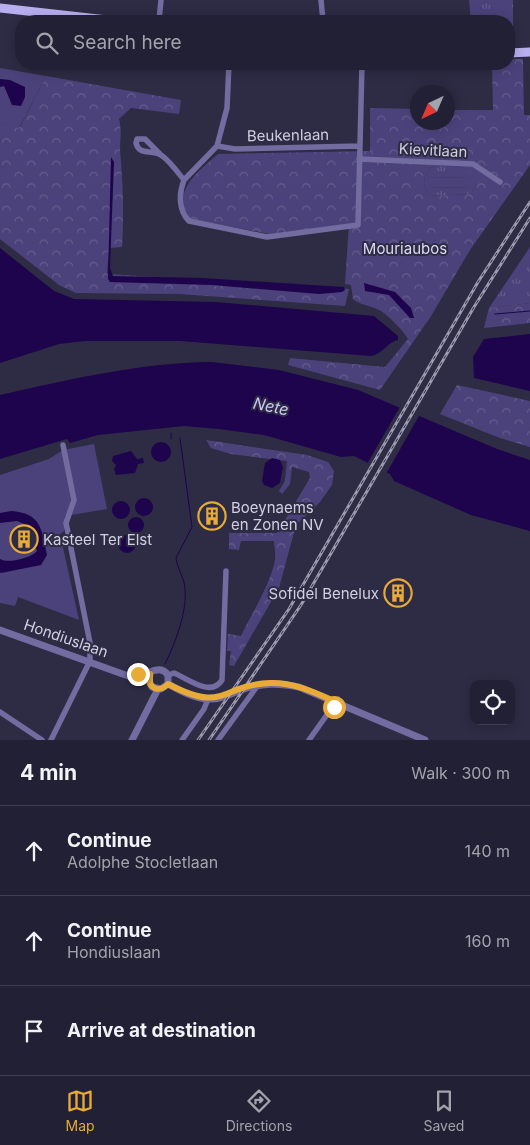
<!DOCTYPE html>
<meta charset="utf-8">
<style>
:root{--surface:#222034;--page:#2a283c;--text:#f1f3f6;--muted:#a2a3ac;--line:#3f3e4f;--accent:#e8ab37}
body{margin:0;font-family:Inter,sans-serif;background:var(--page);color:var(--text)}
.controls{position:absolute;right:15px;bottom:15px;display:grid;overflow:hidden;border-radius:10px;box-shadow:0 2px 12px #0003}
.controls button{width:45px;height:45px;display:grid;place-items:center;padding:0;border:0;border-bottom:1px solid var(--line);background:var(--surface);color:var(--text);font:25px sans-serif}
.compass{position:absolute;left:410px;top:85px;width:45px;height:45px;border-radius:50%;background:var(--surface);box-shadow:0 2px 12px #0003;rotate:224deg}
.stop{position:absolute;width:15px;height:15px;margin:-11px;border:4px solid #e8ab37;border-radius:50%;background:#fff}
.stop.end{background:#e8ab37;border-color:#fff;box-shadow:0 1px 5px #0008}
.list{margin:0;padding:0;list-style:none}
h2{display:flex;justify-content:space-between;align-items:center;height:65px;margin:0;padding:0 20px;font-size:21px}
h2 small{font-size:16px;font-weight:400;color:var(--muted)}
.list li{display:grid;grid-template-columns:32px 1fr auto;gap:15px;align-items:center;box-sizing:border-box;height:90px;padding:0 20px;border-top:1px solid var(--line)}
.list b{display:block;font-size:19px;white-space:nowrap}
.list p{margin:0;font-size:16px;white-space:nowrap;color:var(--muted)}
.list em{font-size:16px;font-style:normal;color:var(--muted)}
.icon{flex:none;width:28px;height:28px;fill:none;stroke:currentColor;stroke-width:2;stroke-linecap:round;stroke-linejoin:round}
.map{position:relative;flex:none;width:530px;height:740px;overflow:hidden}
.search{position:absolute;background:var(--surface);box-shadow:0 2px 12px #0003;left:15px;right:15px;top:15px;height:55px;display:flex;align-items:center;gap:12px;box-sizing:border-box;padding:0 18px;border-radius:20px;color:var(--muted);font-size:19px}
.sheet{height:335px;background:var(--surface)}
nav{display:flex;justify-content:space-around;align-items:center;box-sizing:border-box;height:70px;border-top:1px solid var(--line);background:var(--surface);font-size:14px;color:var(--muted)}
nav a{display:grid;justify-items:center;gap:2px}
nav .on{color:var(--accent)}
.map>svg:first-child{display:block}
.grass{fill:url(#grass-tufts);fill-rule:evenodd}
.forest{fill:url(#forest-crowns);fill-rule:evenodd}
.green{fill:#4c427b}
.water{fill:#1e044c}
.pier{fill:#2e2b45}
.lines{fill:none;stroke-linecap:round;stroke-linejoin:round}
.stream{stroke:#1e044c;stroke-width:1}
.minor{stroke:#736ca0;stroke-width:5.5}
.tertiary{stroke:#736ca0;stroke-width:7}
.primary{stroke:#b7b0f0;stroke-width:9}
.rail-casing{stroke:#9c9baf;stroke-width:3}
.rail{stroke:#2e2b45;stroke-width:1;stroke-dasharray:4;stroke-linecap:butt}
.route{stroke:#e8ab37;stroke-width:6}
.labels{text-anchor:middle;dominant-baseline:central;stroke-width:4;stroke-linejoin:round;paint-order:stroke}
.street-label{font-size:15px;fill:#d1d0e1;stroke:#2e2b45}
.park-label{font-size:15px;fill:#dddbf1;stroke:#2e2b45}
.poi-label{font-size:15px;fill:#d1d0e1;stroke:#2e2b45;text-anchor:start}
.water-label{font-size:16px;font-style:italic;fill:#cdc9f4;stroke:#2e2b45}
</style>
<div class="map">
<svg width="530" height="740" viewBox="0 0 530 740">
<defs>
<pattern id="grass-tufts" width="24" height="20" patternUnits="userSpaceOnUse" patternTransform="scale(1.25)"><rect width="24" height="20" fill="#4c427b"/><path d="M3 7l-1-3M5 7V3M7 7l1-3M15 17l-1-3M17 17v-4M19 17l1-3" fill="none" stroke="#655c8d"/></pattern>
<pattern id="forest-crowns" width="20" height="18" patternUnits="userSpaceOnUse" patternTransform="scale(1.25)"><rect width="20" height="18" fill="#4c427b"/><path d="M2 6a3 3 0 1 1 6 0M12 15a3 3 0 1 1 6 0" fill="none" stroke="#655c8d"/></pattern>
</defs>
<rect width="100%" height="100%" fill="#2e2b45"/>
<path class="grass" d="M469,0H513V45H509V21H471Z
M445,165L462,167L477,176V184L470,194L428,196C422,184 423,177 431,167ZM473,177V187L426,188V178Z
M530,247V303L489,308Z"/>
<path class="forest" d="M509,59H523L524,115H530V165L470,250L431,316L380,390L288,365L290,358L385,367L408,339C404,331 388,315 379,310C370,305 362,306 353,299L351,285L345,284L349,224L270,234L190,219C170,191 199,171 218,154L370,151V108L417,109L418,122H448V110H493L492,64H509ZM445,165L462,167L476,176L477,184L470,194L428,196C422,184 423,177 431,167Z
M46,76L181,100L179,114L131,108L119,119C122,131 120,139 120,150C123,183 124,214 122,247L109,248L107,274L349,289L345,306L179,294L76,293L59,285L0,239V124L20,127Z
M530,303V323L484,328L489,308Z
M457,385L530,401V447L500,438L440,414Z
M206,440L307,455L328,462L334,471L332,485L320,502L296,525L279,588L234,666L229,665L231,651H227L228,634L241,636C252,612 270,586 275,560C276,555 274,547 274,541H241L239,550L229,549V533H277L310,478L309,472L292,467L290,484L282,494L279,491L285,481L287,461L231,454L211,448Z"/>
<path class="green" d="M0,68L46,76L19,128L0,124Z
M473,177V187L426,188L425,178Z
M94,444L107,509L65,516L64,531L60,534L79,620L18,597L15,606L0,603V475L49,459L63,450Z"/>
<path class="water" d="M0,79L10,80L25,87V97L21,106L12,105L4,86L0,87Z
M111,157L114,162L110,268L113,276L203,278L344,287L345,290L342,292L319,294L211,285L110,282L108,279Z
M0,248L54,291L74,299L216,302L374,316L398,336V340C387,342 382,355 371,356L180,341H85L59,344L0,363Z
M364,283L395,292L411,308L414,318H410L389,295L365,291Z
M530,334V391L474,378L473,357L484,339Z
M212,362L279,370L358,390L497,449L530,460V531L471,515L394,481L390,474L354,456L341,457L264,435L219,429L184,426L98,435L70,443L67,439L0,459V395C72,379 138,363 212,362Z
M151 452a10 10 0 1 1 20 0a10 10 0 1 1-20 0Z
M131,451L137,459L143,458L144,463L138,464L135,473L116,475L114,469L116,465L112,461L113,456Z
M272,458L280,460L283,467L280,483L272,488L264,485L262,481L265,463Z
M135 507a9 9 0 1 1 18 0a9 9 0 1 1-18 0Z
M112 510a9 9 0 1 1 18 0a9 9 0 1 1-18 0Z
M11,511C41,513 42,529 47,555L41,565L1,573L0,572V554V559C8,564 31,558 37,551L29,526L17,521L0,523V513Z
M128 525a8 8 0 1 1 16 0a8 8 0 1 1-16 0Z
M118 544a9 9 0 1 1 18 0a9 9 0 1 1-18 0Z"/>
<path class="pier" d="M401,405L420,414L386,474L367,464Z"/>
<g class="lines">
<path class="stream" d="M495,314L530,311
M171,433V439
M165,664C176,641 187,613 185,588C184,577 177,568 176,558L192,527L180,438"/>
<path class="minor" d="M321,0L323,21
M159,21L161,0
M217,146L235,149L360,146
M160,154L145,139H137L136,143C139,155 149,150 159,154C168,158 178,173 184,180C179,193 178,210 189,221L267,237L358,225L362,64
M359,159L473,164L500,182
M184,180L217,146L227,108L229,64
M168,675L174,673C187,678 211,698 222,680L226,571
M0,712L42,740
M51,740L90,661V643L66,523L74,500L63,445
M182,740L204,709L208,699
M218,740L258,685
M309,740L336,702"/>
<path class="tertiary" d="M0,630L131,677L149,681
M137,674C149,676 159,663 168,675V684L161,689L152,687L149,681L150,674
M168,684C181,691 193,698 208,699C220,700 230,694 241,690C262,683 278,683 299,687L425,740
M132,740L158,689"/>
<path class="primary" d="M0,8L116,21
M509,53L530,52"/>
<g class="rail-casing">
<path id="rail" d="M198,740L289,609L478,282L530,202
M209,740L301,605L474,307L530,218"/>
</g>
<use href="#rail" class="rail"/>
</g>
<g class="lines">
<path class="route" d="M138,674H150V684C155,691 162,690 168,684C225,714 220,685 270,683C293,682 316,693 336,702L334,707"/>
</g>
<defs>
<g id="building-ring" transform="scale(1.4375)"><circle r="9.5" fill="#2e2b45" stroke="#e8ab37" stroke-width="1.5"/><path d="M-4-6H4V6H1V3H-1V6H-4ZM-2.5-4.3h1.7v1.8h-1.7ZM.8-4.3h1.7v1.8H.8ZM-2.5-1h1.7V.8h-1.7ZM.8-1h1.7V.8H.8Z" fill="#e8ab37"/></g>
</defs>
<g fill-rule="evenodd">
<use href="#building-ring" x="212" y="516"/>
<use href="#building-ring" x="24" y="539"/>
<use href="#building-ring" x="398" y="593"/>
</g>
<g class="labels">
<g class="street-label">
<text transform="translate(288 135) rotate(-1)">Beukenlaan</text>
<text transform="translate(433 150) rotate(3)">Kievitlaan</text>
<text transform="translate(66 638) rotate(19)">Hondiuslaan</text>
</g>
<g class="park-label">
<text x="405" y="248">Mouriaubos</text>
</g>
<g class="poi-label">
<text x="231" y="507">Boeynaems<tspan x="231" dy="17">en Zonen NV</tspan></text>
<text x="43" y="539">Kasteel Ter Elst</text>
<text x="379" y="593" text-anchor="end">Sofidel Benelux</text>
</g>
<g class="water-label">
<text transform="translate(271 406) rotate(12)">Nete</text>
</g>
</g>
</svg>
<div class="controls">
<button><svg class="icon" aria-label="locate" viewBox="0 0 24 24"><circle cx="12" cy="12" r="6"/><path d="M12 2v4M12 18v4M2 12h4M18 12h4"/></svg></button>
</div>
<svg class="compass" viewBox="-18 -18 36 36"><path d="M0-13l5 13h-10z" fill="#e53935"/><path d="M0 13l5-13h-10z" fill="#a2a3ac"/></svg>
<div class="stop" style="left:334px;top:707px"></div>
<div class="stop end" style="left:138px;top:674px"></div>
<div class="search"><svg class="icon" aria-label="search" viewBox="0 0 24 24"><circle cx="10" cy="10" r="6"/><path d="M15 15l6 6"/></svg>Search here</div>
</div>
<section class="sheet">
<h2>4 min<small>Walk · 300 m</small></h2>
<ul class="list">
<li><svg class="icon" aria-label="ahead" viewBox="0 0 24 24"><path d="M12 20V5M6 11l6-6 6 6"/></svg><div><b>Continue</b><p>Adolphe Stocletlaan</p></div><em>140 m</em></li>
<li><svg class="icon" aria-label="ahead" viewBox="0 0 24 24"><path d="M12 20V5M6 11l6-6 6 6"/></svg><div><b>Continue</b><p>Hondiuslaan</p></div><em>160 m</em></li>
<li><svg class="icon" aria-label="arrive" viewBox="0 0 24 24"><path d="M6 21V4h12l-3 4 3 4H6"/></svg><div><b>Arrive at destination</b></div></li>
</ul>
</section>
<nav>
<a class="on"><svg class="icon" aria-label="map" viewBox="0 0 24 24"><path d="M3 6l6-2 6 2 6-2v14l-6 2-6-2-6 2zM9 4v14M15 6v14"/></svg>Map</a>
<a><svg class="icon" aria-label="directions" viewBox="0 0 24 24"><path d="M12 3l9 9-9 9-9-9zM9 14v-3h6M13 9l2 2-2 2"/></svg>Directions</a>
<a><svg class="icon" aria-label="saved" viewBox="0 0 24 24"><path d="M7 4h10v16l-5-4-5 4z"/></svg>Saved</a>
</nav>
